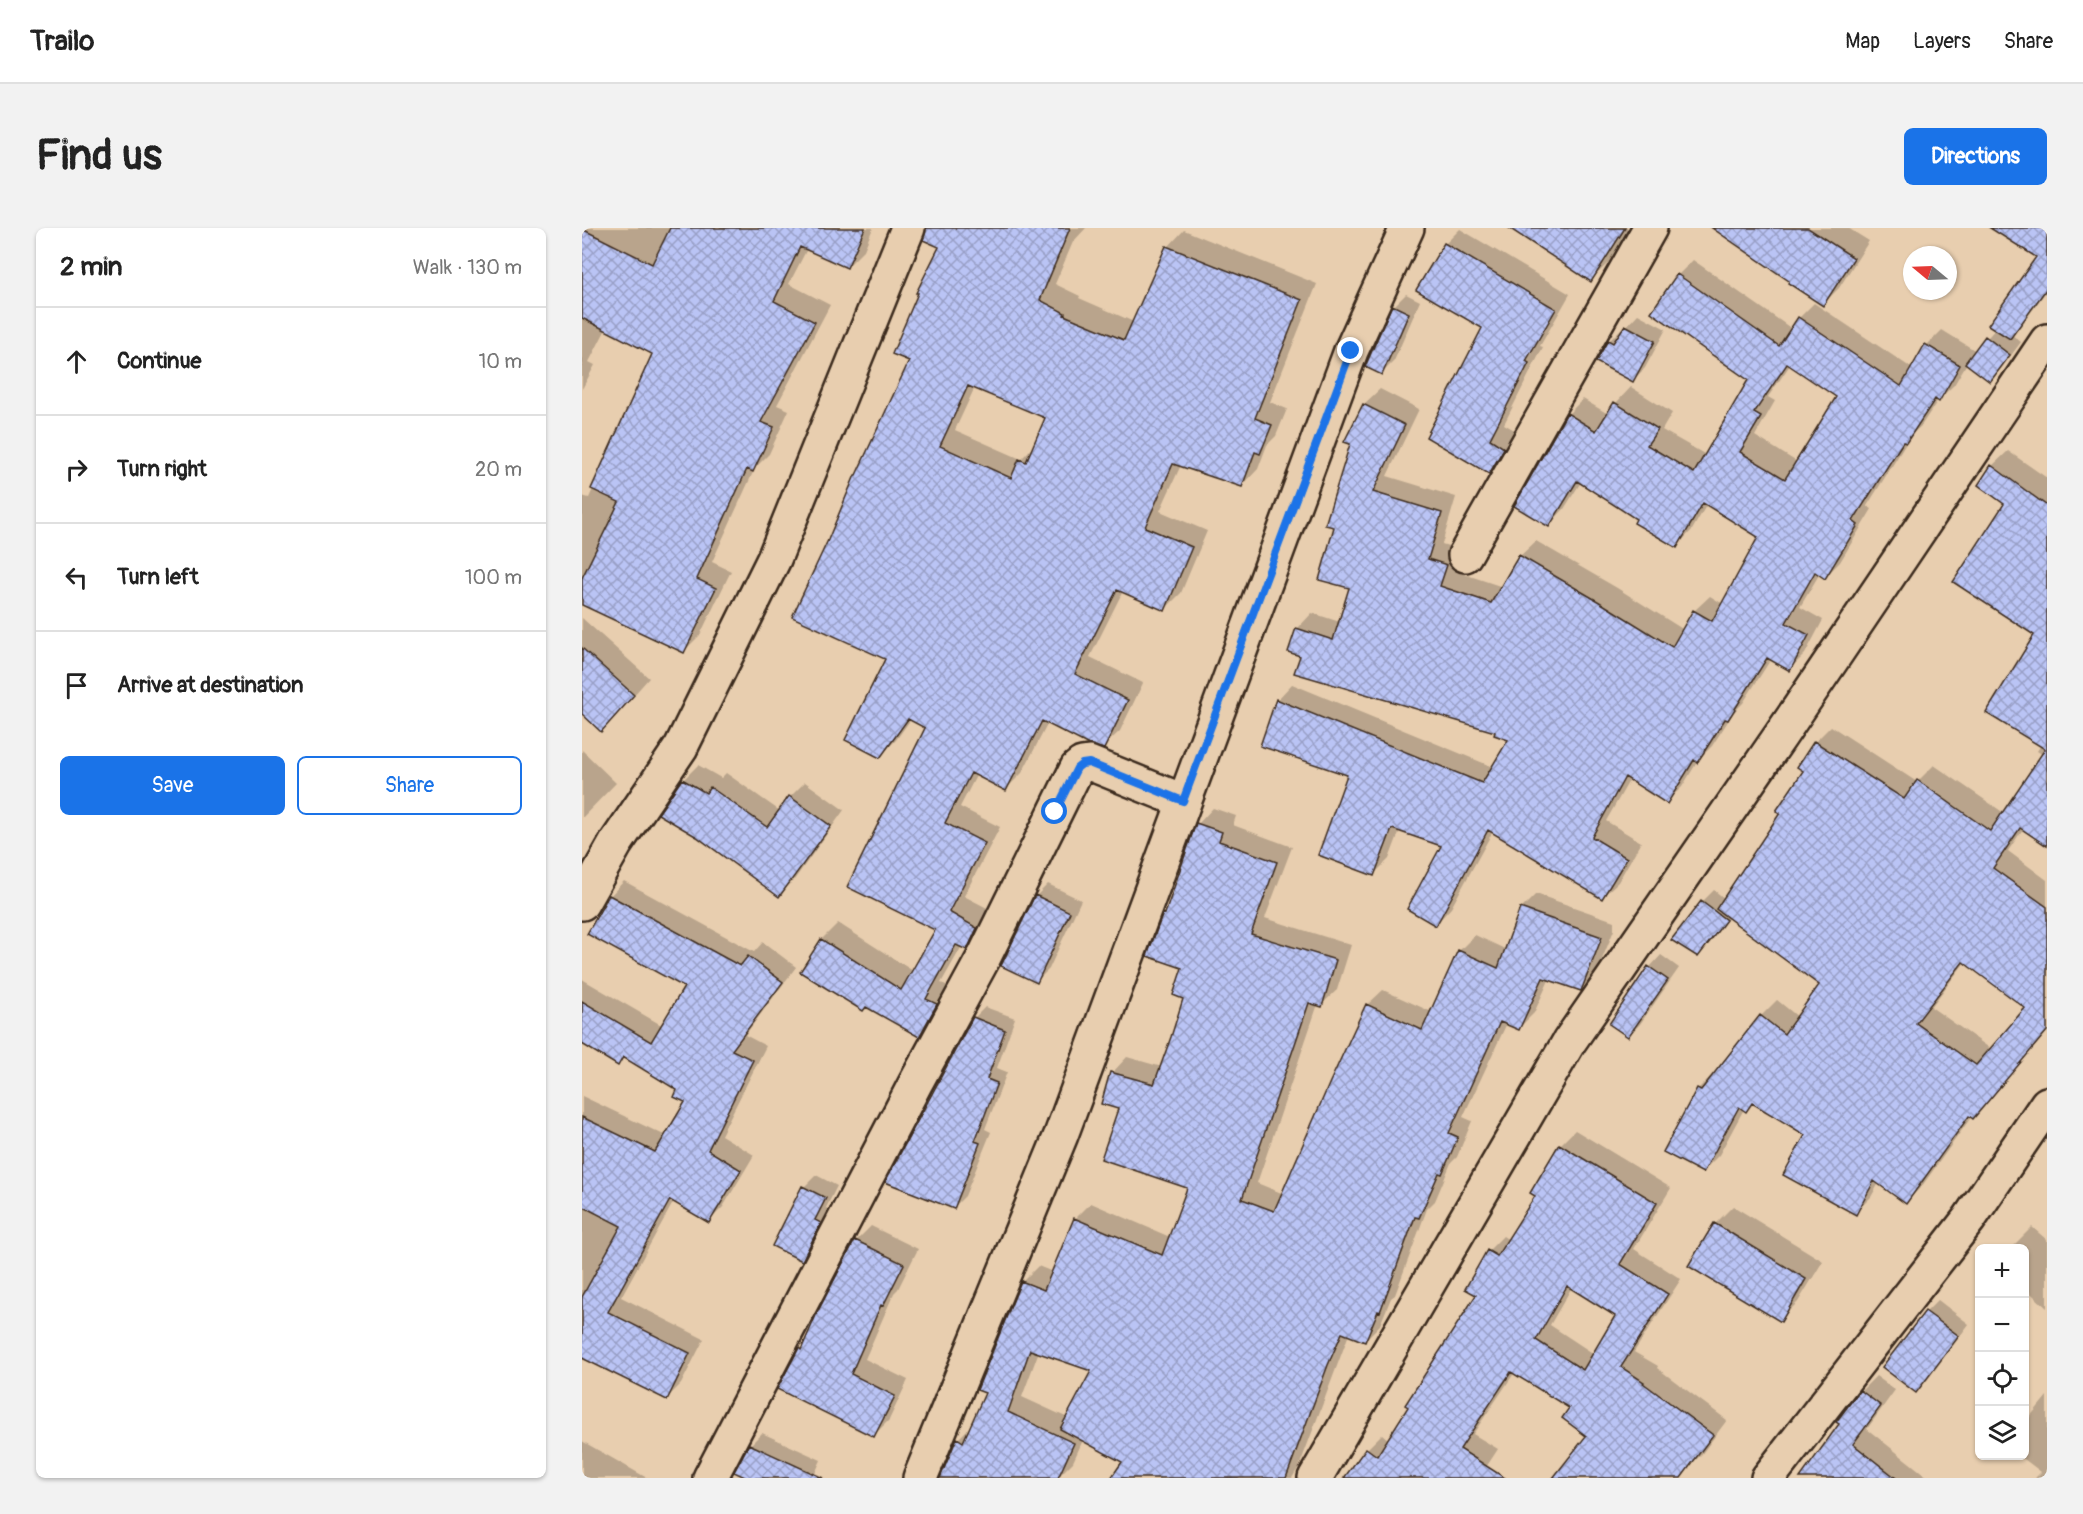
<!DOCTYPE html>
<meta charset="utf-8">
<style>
:root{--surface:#fff;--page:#f2f2f2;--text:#222;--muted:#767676;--line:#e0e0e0;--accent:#1a73e8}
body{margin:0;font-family:Pangolin,sans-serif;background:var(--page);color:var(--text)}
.controls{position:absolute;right:18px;bottom:18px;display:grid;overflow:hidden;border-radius:9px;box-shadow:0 2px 4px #0004}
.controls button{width:54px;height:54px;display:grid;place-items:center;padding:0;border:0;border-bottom:2px solid var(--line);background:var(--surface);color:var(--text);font:30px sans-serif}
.compass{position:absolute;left:1321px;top:18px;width:54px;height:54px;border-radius:50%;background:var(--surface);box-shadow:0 2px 4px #0004;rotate:289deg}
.stop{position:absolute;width:18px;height:18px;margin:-14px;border:4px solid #1a73e8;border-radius:50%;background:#fff}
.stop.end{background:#1a73e8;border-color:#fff;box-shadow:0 2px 6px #0008}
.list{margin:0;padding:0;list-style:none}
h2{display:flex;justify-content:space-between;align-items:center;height:78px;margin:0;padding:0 24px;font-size:26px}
h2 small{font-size:20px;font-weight:400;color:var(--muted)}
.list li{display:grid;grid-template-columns:39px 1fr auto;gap:18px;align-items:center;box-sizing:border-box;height:108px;padding:0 24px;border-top:2px solid var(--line)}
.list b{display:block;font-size:22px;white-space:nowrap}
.list em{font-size:20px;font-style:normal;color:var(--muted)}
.actions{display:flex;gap:12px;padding:18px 24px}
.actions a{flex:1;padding:14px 0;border:2px solid var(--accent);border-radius:9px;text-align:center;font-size:21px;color:var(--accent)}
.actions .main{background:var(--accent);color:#fff}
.icon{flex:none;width:33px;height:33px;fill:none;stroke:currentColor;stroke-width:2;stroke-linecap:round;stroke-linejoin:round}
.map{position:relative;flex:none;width:1465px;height:1250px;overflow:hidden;border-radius:9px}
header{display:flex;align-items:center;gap:36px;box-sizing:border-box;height:84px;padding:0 30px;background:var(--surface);border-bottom:2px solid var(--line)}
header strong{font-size:28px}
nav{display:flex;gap:33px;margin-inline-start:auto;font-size:21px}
.intro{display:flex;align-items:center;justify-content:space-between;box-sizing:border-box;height:144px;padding:0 36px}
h1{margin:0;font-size:42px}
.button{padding:15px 27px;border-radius:9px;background:var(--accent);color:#fff;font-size:21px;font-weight:700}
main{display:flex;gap:36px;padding:0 36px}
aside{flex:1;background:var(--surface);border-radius:9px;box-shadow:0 2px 4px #0004}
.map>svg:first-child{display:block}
.shadow{fill:#0003;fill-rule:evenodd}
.building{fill:url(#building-cross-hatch);stroke:#3b2a1e;stroke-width:1.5;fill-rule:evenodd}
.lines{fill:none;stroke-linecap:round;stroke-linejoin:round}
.street-casing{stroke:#3b2a1e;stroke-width:38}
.street{stroke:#e8ceaf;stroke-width:33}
.route{stroke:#1a73e8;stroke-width:8}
</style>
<header>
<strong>Trailo</strong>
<nav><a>Map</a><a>Layers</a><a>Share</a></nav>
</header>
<div class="intro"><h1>Find us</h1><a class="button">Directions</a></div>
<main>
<aside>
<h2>2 min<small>Walk · 130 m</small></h2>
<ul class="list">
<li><svg class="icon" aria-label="ahead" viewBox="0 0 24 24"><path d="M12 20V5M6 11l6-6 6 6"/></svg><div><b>Continue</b></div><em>10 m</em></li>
<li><svg class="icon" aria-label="right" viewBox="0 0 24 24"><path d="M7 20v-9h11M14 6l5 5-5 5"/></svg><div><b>Turn right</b></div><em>20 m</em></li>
<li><svg class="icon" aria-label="left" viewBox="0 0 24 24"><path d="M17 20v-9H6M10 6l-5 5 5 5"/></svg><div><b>Turn left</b></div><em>100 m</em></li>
<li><svg class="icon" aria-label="arrive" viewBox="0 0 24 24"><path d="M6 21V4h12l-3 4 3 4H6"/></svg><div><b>Arrive at destination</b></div></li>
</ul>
<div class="actions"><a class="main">Save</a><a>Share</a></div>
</aside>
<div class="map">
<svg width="1465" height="1250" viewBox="0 0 1465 1250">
<defs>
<pattern id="building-cross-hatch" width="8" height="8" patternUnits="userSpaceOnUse" patternTransform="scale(1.5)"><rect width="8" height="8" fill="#bac4f5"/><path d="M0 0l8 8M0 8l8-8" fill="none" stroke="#989fc6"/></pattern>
</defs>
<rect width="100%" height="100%" fill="#e8ceaf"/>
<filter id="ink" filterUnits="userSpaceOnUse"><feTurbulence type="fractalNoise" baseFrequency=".0167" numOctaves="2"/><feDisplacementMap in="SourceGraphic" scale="12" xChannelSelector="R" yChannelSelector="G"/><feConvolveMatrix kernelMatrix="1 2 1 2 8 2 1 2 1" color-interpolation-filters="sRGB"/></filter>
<g filter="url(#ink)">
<path class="shadow" d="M0,0H291L282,22L265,39L225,21L207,56L248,77L195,177L207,182L187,226L173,240L130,334L149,343L118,407L101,424L0,375V268L7,270L71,125L24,101L7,134L13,137L0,161Z
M349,0H504L491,14L473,56L498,68L497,70L552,94L586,19L602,2L735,56L688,174L705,181L694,208L685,217L676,241L660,258L599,237L578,283L625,303L599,365L583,381L541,363L508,429L561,455L538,503L521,519L466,495L440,545L424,561L395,546L378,579L418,599L382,668L411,683L400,704L384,720L380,718L359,755L370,759L353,791L337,807L220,744L240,711L256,695L331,743L355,701L345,500L329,491L314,512L298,528L329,132L359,18ZM393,159L465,190L453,217L439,231L373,202Z
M930,0H1048L1027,34L1009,52Z
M1132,0H1266L1287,13L1257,60L1241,76Z
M1411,0H1465V62L1439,98L1430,107L1439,114L1419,141L1408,152L1385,135L1372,157L1356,172L1339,198L1330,206L1285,278L1290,281L1258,334L1243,349L1238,345L1218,379L1241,392L1223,426L1208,441L1189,431L1161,475L1152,484L1130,518L1117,531L1100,559L1084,574L1048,551L1024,593L1059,614L1036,654L1020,669L911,603L869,680L854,696L861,617L818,602L807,631L792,646L767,546L695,472L710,456L911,539L928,511L915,503L720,427L715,401L730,385L758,394L769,359L770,216L764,213L782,176L798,161L837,181L805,248L874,269L860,316L879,322L873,343L921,359L938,328L954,313L1035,360L1102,402L1112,383L1128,368L1141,376L1178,309L1125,276L1110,302L1095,318L999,254L982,281L967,297L986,186L1001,171L1026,186L1034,175L1049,159L1090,185L1080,202L1124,227L1168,152L1096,47L1111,32L1210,101L1217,90L1232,75L1331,141L1345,117L1360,102L1394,123L1414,100L1457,29ZM1208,137L1256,168L1215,234L1173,208L1193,173L1186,169Z
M878,1L988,66L958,118L961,119L922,196L936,204L922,229L907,244L902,99L863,16Z
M824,66L838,73L812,133L800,145L812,78Z
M1056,86L1084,101L1063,140L1051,152L1027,113L1039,101L1041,102Z
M1426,223L1465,250V617L1441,601L1426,623L1465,652V804L1407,873L1391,889L1390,888L1340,958L1324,974L1297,955L1289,969L1273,985L1225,907L1171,874L1164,882L1162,881L1137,927L1121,943L1116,861L1132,845L1133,846L1179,788L1195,772L1216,789L1239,757L1147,689L1128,715L1116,727L1120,674L1132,662L1143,671L1200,585L1223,543L1233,514L1249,498L1335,554L1352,537L1422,585L1461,527L1455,523L1459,517L1454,406L1424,275L1410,238ZM1383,734L1446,780L1409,821L1349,779Z
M0,390L67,450L35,486L0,484Z
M0,522L34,555L0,590Z
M116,537L139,550L144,545L198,583L208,569L223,554L262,582L212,652L197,667L101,552Z
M631,580L654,588L651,597L710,619L683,690L769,717L755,762L739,777L736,776L675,955L702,966L785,777L801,762L850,784L877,723L893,707L925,722L939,681L954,666L1032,693V702L1014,746L999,761L968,750L952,785L937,800L925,795L881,889L890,893L875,929L869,935L853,973L845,981L813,1067L809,1070L798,1097L783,1112L767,1106L717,1239L710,1250H531L542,1233L501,1212L491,1234L475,1250H360L376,1211L390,1197L405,1164L440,1054L456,1038L471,1044L493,991L509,975L588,1009L607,959L538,880L530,845L545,829L580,839L603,770L602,739L582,686L585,683L616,596ZM457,1123L511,1142L486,1190L440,1169Z
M42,653L172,724L181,714L214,739L163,807L184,818L139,907L172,927L141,979L127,993L92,973L39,1069L122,1111L99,1156L85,1170L0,1128V868L84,908L105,874L97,862L43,829L36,836L0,814V751L81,798L104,759L28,668Z
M466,656L499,672L467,741L455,753L454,668Z
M1079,727L1097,740L1058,796L1046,808L1068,739Z
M403,779L433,790L415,840L425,844L403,901L409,904L383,968L372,979L392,790Z
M993,902L1089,960L1052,1021L1099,1051L1052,1124L1076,1138L1075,1140L1145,1192L1119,1227L1104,1241L1074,1250H973L1006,1208L989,1180L933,1144L891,1206L916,1221L897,1250H764L785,1221L800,1206L807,1212L896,1067L906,1023L921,1008L927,1012L955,967L978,917ZM990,1059L1035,1088L1012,1126L968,1097Z
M234,947L255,958L244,980L250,983L231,1019L220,1031L192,1017L222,959Z
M1151,978L1241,1033L1216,1074L1198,1092L1108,1037L1133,996Z
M289,998L336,1021L316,1061L312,1065L283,1131L326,1152L307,1192L292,1207L218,1121L223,1116L274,1013Z
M1450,999L1465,1012V1080L1442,1059V1020H1429Z
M1356,1072L1387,1096L1346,1151L1334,1163L1302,1138L1344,1084Z
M1294,1148L1313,1162L1285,1201L1347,1250H1220L1259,1195L1256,1193L1279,1163Z
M1465,1168V1250H1453L1459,1244L1438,1228H1442V1196Z
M180,1205L239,1232L231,1250H169L168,1217Z
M0,1213L65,1250H0Z"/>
<path class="building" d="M88,0H283L265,40L218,19L192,73L233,94L179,194L192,199L171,244L165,241L115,351L134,360L102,425L0,377V350L37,274L9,261L70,126L0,90V1L70,36Z
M344,0H488L458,72L483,85L482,87L542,112L584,18L720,72L673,190L690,197L678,226L673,224L660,259L591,236L563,299L610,319L583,383L535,362L493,446L546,472L522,521L507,517L460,493L424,563L389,545L363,595L403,615L367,684L395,700L385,722L374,717L344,771L355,776L337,809L284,779L281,783L218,744L239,711L319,762L353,702L265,659L343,500L326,491L298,530L263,512L303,431L210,389L246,312L273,247H274L327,133L310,126L336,65H334L357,19L341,12ZM386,158L463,190L444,234L437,231L429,250L358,218Z
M927,0H1043L1009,54Z
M1130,0H1226L1272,30L1241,78L1206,55L1207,53Z
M1408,0H1465V60L1428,111L1406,97L1454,29Z
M862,15L974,81L944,133L947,135L908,211L922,220L907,246L844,209L900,100L834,62Z
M1095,46L1197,118L1216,89L1319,158L1343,116L1378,137L1357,174L1353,171L1324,215L1321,214L1271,293L1276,297L1243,351L1233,344L1204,395L1227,407L1208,443L1185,430L1146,492L1143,491L1115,535L1112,532L1085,576L1043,549L1010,609L1045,630L1020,671L906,602L854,698L825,681L859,618L810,601L792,648L736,627L765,547L678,518L694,471L900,555L926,512L912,507L913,504L712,445L718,428L706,424L714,400L751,412L767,360L737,352L752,299L743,297L768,216L762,214L781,176L823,197L791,264L860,285L846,331L865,337L858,358L909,375L937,327L1019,375L1090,419L1111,382L1130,393L1176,309L1121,275L1095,320L1052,295L1054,291L995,253L967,299L932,278L985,185L1014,203L1032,174L1076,201L1065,217L1112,245L1166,152L1069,84ZM1205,136L1254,169L1203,251L1158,224L1179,189L1172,185Z
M810,77L827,85L800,147L783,139Z
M1043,97L1073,113L1051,154L1014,134L1026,112L1031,115Z
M1403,108L1428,127L1408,154L1383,135Z
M1409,237L1465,278V618L1438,600L1411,640L1465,679V803L1391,891L1387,888L1324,976L1292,953L1274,987L1201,947L1223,907L1170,875L1164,884L1157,879L1121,945L1081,924L1115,860L1119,862L1178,787L1202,806L1237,757L1134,681L1198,585L1194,583L1221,543L1215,539L1232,513L1322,571L1335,552L1408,603L1463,521L1404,485L1452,407L1371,354L1422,276L1396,257ZM1381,734L1443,780L1394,837L1334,795Z
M0,420L52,467L19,504L0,486Z
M100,551L124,565L128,559L185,599L207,568L249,598L197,669L115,609L76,586Z
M614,595L640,604L637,613L695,634L669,706L754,732L740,779L727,775L660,971L692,983L748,854L784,776L840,802L876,722L916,740L938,680L1020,709L999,763L961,750L937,802L918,794L867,905L876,909L860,946L857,945L837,990L833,989L798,1084L796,1083L783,1114L760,1105L746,1137L704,1250H529L540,1234L478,1201L509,1143L448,1122L426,1184L492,1215L476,1250H358L375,1210L381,1214L403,1165L395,1162L439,1053L462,1062L492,990L580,1027L605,960L519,931L536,881L519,876L528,844L572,856L589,809L601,771L591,767L600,740L565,728L581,685L583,686Z
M27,667L158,738L166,728L201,754L150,822L171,832L126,922L159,942L127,995L88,972L26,1084L108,1125L85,1172L0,1130V1069L39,998L0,978V889L73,924L103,874L92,869L95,862L41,829L36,838L0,816V773L69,814L102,759L5,706Z
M453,667L488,684L455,755L419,738Z
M1119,673L1144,692L1116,729L1089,712Z
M1066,738L1086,752L1046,809L1027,796Z
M391,789L423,802L405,851L415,855L393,913L398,915L372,981L303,954Z
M977,916L1075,975L1038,1036L1086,1066L1039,1139L1062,1154L1061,1155L1131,1207L1099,1250H971L1004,1208L980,1190L987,1180L929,1144L878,1221L923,1250H762L784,1220L795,1228L826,1179L823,1177L894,1067L883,1061L905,1022L915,1028L953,968L948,965ZM985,1058L1033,1088L1001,1142L954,1112Z
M220,958L244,970L233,992L239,995L220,1033L190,1018Z
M1132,995L1224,1051L1199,1094L1106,1038Z
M273,1012L322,1036L301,1078L299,1077L269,1146L313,1168L292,1209L195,1161L217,1120L219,1122L235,1085Z
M1343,1083L1377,1108L1334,1165L1300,1139Z
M1278,1162L1299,1178L1271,1216L1314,1250H1218L1257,1196L1254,1194Z
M167,1216L241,1250H165L152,1244Z"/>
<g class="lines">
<g class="street-casing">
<path id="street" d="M883,327L1068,0
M0,675L34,615L99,519L192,331L326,0
M128,1250L333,856L402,729L495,540L500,536L507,535L601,573
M338,1250L479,907L769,123L825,0
M733,1250L987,814L1199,507L1465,113
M1186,1250L1387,991L1465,876"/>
</g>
<use href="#street" class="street"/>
</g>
</g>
<g class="lines" filter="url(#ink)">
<path class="route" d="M473,584L495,540L500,536L507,535L601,573L769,123"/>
</g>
</svg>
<div class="controls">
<button>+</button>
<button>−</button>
<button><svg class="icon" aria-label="locate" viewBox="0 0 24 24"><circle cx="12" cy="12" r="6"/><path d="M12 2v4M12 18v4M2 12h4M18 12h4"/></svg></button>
<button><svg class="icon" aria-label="layers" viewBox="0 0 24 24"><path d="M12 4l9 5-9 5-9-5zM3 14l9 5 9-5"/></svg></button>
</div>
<svg class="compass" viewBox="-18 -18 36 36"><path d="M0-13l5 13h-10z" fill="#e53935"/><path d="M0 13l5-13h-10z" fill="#767676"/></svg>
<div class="stop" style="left:473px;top:584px"></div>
<div class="stop end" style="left:769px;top:123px"></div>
</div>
</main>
